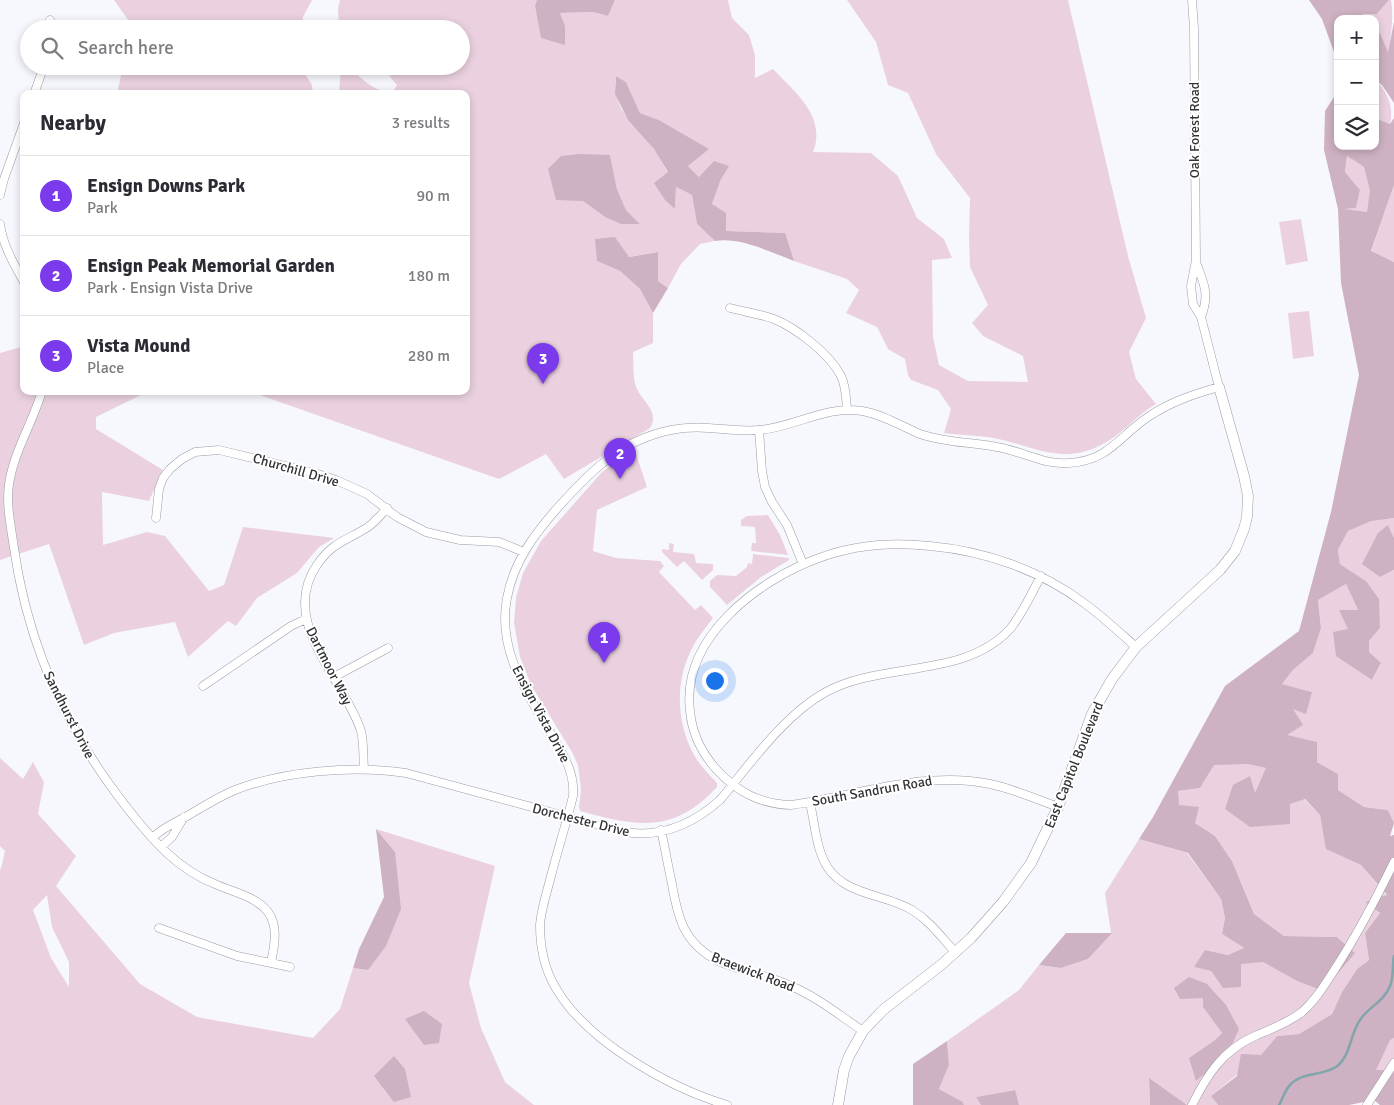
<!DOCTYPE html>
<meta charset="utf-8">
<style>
:root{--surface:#fff;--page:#f7f7f7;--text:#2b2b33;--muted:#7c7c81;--line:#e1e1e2;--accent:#7c3aed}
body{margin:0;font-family:Signika,sans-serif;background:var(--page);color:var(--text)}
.controls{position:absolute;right:15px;top:15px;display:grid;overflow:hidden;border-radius:10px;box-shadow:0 2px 8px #0003}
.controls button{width:45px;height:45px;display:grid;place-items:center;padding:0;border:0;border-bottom:1px solid var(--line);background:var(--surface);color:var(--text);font:25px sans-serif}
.you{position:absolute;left:714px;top:680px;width:18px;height:18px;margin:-12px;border:4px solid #fff;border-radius:50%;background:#1a73e8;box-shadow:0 0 0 8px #1a73e833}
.badge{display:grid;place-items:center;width:32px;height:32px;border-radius:50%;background:var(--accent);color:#fff;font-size:16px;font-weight:700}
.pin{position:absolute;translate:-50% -41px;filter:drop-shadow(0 1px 2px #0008)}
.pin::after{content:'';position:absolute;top:26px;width:18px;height:15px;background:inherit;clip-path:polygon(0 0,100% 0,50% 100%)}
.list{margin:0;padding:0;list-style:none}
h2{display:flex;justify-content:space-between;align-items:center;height:65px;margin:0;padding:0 20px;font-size:21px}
h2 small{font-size:16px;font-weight:400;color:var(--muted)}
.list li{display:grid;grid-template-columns:32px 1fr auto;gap:15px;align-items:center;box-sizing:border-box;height:80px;padding:0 20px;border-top:1px solid var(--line)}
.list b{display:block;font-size:19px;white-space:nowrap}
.list p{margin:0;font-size:16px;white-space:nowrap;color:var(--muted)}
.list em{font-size:16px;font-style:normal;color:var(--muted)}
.icon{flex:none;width:28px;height:28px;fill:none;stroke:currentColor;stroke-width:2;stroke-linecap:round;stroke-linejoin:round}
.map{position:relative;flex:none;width:1394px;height:1105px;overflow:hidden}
.search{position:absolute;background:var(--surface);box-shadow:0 2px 8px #0003;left:20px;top:20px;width:450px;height:55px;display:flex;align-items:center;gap:12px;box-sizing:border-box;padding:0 18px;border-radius:28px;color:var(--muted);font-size:19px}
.panel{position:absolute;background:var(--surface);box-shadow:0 2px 8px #0003;left:20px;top:90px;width:450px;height:305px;border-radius:10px}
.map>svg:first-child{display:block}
.green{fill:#ebd1df;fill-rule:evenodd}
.forest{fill:#ceb1c2;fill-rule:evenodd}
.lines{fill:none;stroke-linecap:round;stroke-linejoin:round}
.stream{stroke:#81a5aa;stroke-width:2.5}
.minor-casing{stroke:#9a9ca5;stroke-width:9}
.tertiary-casing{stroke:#9a9ca5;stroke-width:11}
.minor{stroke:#fff;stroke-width:8}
.tertiary{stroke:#fff;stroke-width:10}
.labels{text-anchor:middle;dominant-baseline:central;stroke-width:4;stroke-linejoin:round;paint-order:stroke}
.street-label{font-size:14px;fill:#323337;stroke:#fff}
</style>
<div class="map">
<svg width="1394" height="1105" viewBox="0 0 1394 1105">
<rect width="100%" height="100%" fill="#f7f8fe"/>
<path class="green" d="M114,0H312L303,17L301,29H130L131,24Z
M340,0H537L535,5L565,45V27L560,13L593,12L608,16L615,0H728L732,18L749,35L755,55V78L773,69C795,92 827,117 813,152L871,153L898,176L917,218L944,239L952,258L932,260L933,337L939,365L968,381L1028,382L1023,356L983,336L972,323L988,305L970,267L969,238L970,198L936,154L908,93L888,85L876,42L847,0H1068L1128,256L1146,318L1129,352L1136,379L1156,404C1136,415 1122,435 1101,445C1060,466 1033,445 993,438C977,435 960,435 944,433L951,409L938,390L911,380L908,375L905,359L888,349L877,327L846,313L859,290L847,279L794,261L784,233L726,231L712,204L721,179L700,178L688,166L708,149L659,120L640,113L626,82L616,76C611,111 636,124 654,149C659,156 663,165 668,173L655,183L675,208L676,187L692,195L697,224L715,241L700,244L681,264L668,288L658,281V252L628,257L615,237L597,261L620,271L640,289L653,313V343L633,352C634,363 632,379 637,389C643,402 660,412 650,428L564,479L546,454L499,479L248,391H466V94H339L341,66H350C359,78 379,96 394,90L397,85L381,66H461V29H339L338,8ZM610,155L617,189L626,210L640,224L605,217L583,201Z
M1389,0H1391C1394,16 1391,36 1388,53L1380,33L1375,35V19H1359L1363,14H1377Z
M123,66H300L312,85L313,94H117Z
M1375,80C1388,91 1394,108 1390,124L1375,118Z
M1347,156L1364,167L1371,191L1367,212L1338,209L1356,208L1360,190L1345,172Z
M1394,185V262L1371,252Z
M1301,219L1308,261L1286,265L1279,222Z
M1309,311L1314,356L1293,359L1288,313Z
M24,346V391H149L96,417V429L163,470L149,501L102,492L103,545L147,532L165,536L209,591L224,585L243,527L334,538L319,547L297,573L257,598L236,626L228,621L188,657L175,622L114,633L84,645L49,544L0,560V353Z
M635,451L647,487L597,510L593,551L616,558L660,561L664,566L659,572L695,610L701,605L713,618C707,626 700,634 695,643C674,678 675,725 697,760C703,768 710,776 717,783V787C673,835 636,826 580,811L579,807L581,789L578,765L572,752L531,685L520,657L514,623L516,598L523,573L541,541L603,471Z
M768,515L780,535L788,555L751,551L752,543H756L755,527L741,526V520L747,516Z
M1394,518V538L1388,525L1380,577L1394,570V823L1388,810L1364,807L1338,790V774L1317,762L1286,735L1292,708L1312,692L1282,684L1293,670L1313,653L1321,628L1318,600L1346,584L1358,610L1336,655L1372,680L1381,664L1369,653V641L1380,628L1366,581L1340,564L1338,550L1348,531L1371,520Z
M669,543L674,544L673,552L694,554L696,563L713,564V570L702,580L684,561L677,567L662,552V549L669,550Z
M753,554L789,558V560L761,577L727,605L710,587V581L717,575L736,576L747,567L748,563L752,564Z
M0,758L23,779L33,762L44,782L38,814L76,856L56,886L140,984L197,1017L313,1038L340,1009L353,968L368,970L395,852L376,829L495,866L469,983L481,1028L505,1082L534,1105H0V869H1L5,851L0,846ZM47,895L52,927L69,962V987L51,958L33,910Z
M1214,764H1247L1267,768L1255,794L1233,785L1290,824V804L1304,799L1320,815L1327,849L1361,865L1387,896L1365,902L1380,913L1365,933L1369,960L1357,969L1342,992L1332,1014L1299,1034L1277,1036L1261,1055L1211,1096L1218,1105H1187L1149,1079L1150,1105H1019L1014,1090L976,1097L981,1105H964L963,1102L939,1089L949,1065L947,1041L1019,990L1039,965L1061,968L1088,959L1111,933L1105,893L1139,839L1187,853L1221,899L1225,918L1222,934L1245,949L1228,955L1205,950L1195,967L1211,971L1223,987L1241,963L1263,962L1297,981L1323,991L1354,953L1337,937L1284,936L1254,914L1232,861L1215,836L1195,823L1178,805V791L1200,788ZM1203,998L1239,1029L1189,1058L1215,1040L1222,1033L1203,1007Z
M1394,1038V1070H1375L1390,1039Z"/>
<path class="forest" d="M537,0H630H615L608,16L593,12L560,13L565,26V45L541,38L535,5Z
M1309,0H1389L1377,14H1363L1359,19H1338V63L1322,19Z
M1394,22V103L1382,85L1375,80V35L1380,33L1388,52Z
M616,76L626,82L640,113L659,120L709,149L688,166L699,177L714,161L729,166L721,179L712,204L726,213V231L785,233L794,261C770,252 741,237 715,241L697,224L692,195L676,187L675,209L665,200L654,183L668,172L654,149L628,120L615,94Z
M1338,91V146H1375V118L1390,124L1394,118V185L1371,251L1394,262V518L1371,521L1348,531L1338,550L1340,564L1366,581L1379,599L1380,628L1369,641V652L1381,663L1372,680L1336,656L1333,632L1348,629L1339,610H1358L1346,584L1318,600L1321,628L1313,653L1293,670L1282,684L1312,692L1306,714L1293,709L1303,725L1287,735L1317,742V762L1338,774V790L1364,807L1388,810L1394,823L1390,836L1394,835V1038L1390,1040L1376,1070H1394V1105H1380L1374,1100L1349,1105H1218L1211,1096L1237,1076L1241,1054L1261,1055L1277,1036L1299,1034L1332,1014L1342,992L1357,969L1369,960L1365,933L1380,913L1365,902L1387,895L1361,865L1326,849L1320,815L1305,799L1290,804V824L1250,827L1225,809L1233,785L1250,776L1255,793L1266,768L1247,764L1214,765L1200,788L1178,791L1179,805L1199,807L1195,823L1215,836L1232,861L1254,914L1284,936L1337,937L1355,953L1323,991L1297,981L1263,962L1241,964V987L1223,988L1211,971L1194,967L1205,950L1228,955L1244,948L1222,934L1225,918L1221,899L1188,853L1139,839L1153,817L1225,686L1299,631L1331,512L1359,375L1341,283L1338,209L1324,150L1325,111ZM1347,156L1364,167L1370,191L1367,212L1344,209L1356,208L1360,190L1345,172Z
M580,154L610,155L617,189L626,210L640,224H621L605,217L583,201L556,200L548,169L561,156Z
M615,237L629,257L658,252V281L668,288L653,313L640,289L620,271L597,261L595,239Z
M1388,525L1394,538V570L1380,577L1362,564L1378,533Z
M376,829L395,852L401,909L386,946L368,970L353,968L359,949L384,897Z
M1066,933H1112L1088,959L1061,968L1039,965Z
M1189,977L1207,984L1226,1005L1239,1029L1228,1054L1196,1081L1189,1058L1215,1040L1222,1033L1203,1007V998L1180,999L1174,988Z
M424,1011L442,1024L439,1043L424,1045L405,1019Z
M947,1041L949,1065L939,1089L963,1102L964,1105H913V1064Z
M394,1056L405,1069L411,1097L394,1102L374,1076Z
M1149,1078L1187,1105H1150Z
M1015,1090L1019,1105H981L976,1097Z"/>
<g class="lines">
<path class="stream" d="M1279,1105C1283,1098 1285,1090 1290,1085C1301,1072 1322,1076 1336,1067C1351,1056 1350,1034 1360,1020C1368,1007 1384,1002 1390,986C1394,977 1392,965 1394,956"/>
<g class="minor-casing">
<path id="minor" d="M50,20L51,29
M34,94L44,66
M0,195L4,179L24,123
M0,224C3,246 14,264 24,282
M1196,262C1204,284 1210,294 1201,317
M730,308C745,312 760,314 774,319C796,328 830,354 841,376C846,386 846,398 847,409
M42,391C33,422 14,451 9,484C6,505 11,527 14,548C27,639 62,722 118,796C133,816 149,836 167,853C181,866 197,877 215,884C232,892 256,896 268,912C279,927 274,947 271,963
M759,430L762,471L765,487L772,502L787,525L803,564
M156,518L159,489L163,478L170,469L182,459L195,452L219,450L318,474L336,480L367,494L397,517L426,532L460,540L499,542L524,552
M334,677L388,648
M203,686L291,626L306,619
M364,769C363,757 364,743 361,731C344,678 278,622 317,565C332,542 348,540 368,527C375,522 381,515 387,508
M810,803C815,824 816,850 828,868C847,896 886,894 912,910C930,921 942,938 956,953
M1058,807C1036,799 1014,789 990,784C923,770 857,796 791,805C760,804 737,792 716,769C701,752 692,733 690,711C681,638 758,580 819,558C854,545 893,542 930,546C985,551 1040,570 1084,603C1102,616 1119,632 1136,647
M661,830C665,848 668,866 672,884C678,919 684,943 718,961C741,971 767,975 791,986C817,997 839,1015 863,1031
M152,838C165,826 173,824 187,816C203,807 218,797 235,790C284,771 353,765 406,773L624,832C661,838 692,825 720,800C750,764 785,714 826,692C883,661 964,679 1010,629C1023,613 1031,594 1041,576
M161,847L172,837L184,817
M159,928L237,956L290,967
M727,1105C670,1088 588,1042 557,990C545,971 540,948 540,925C541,910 546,895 550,880C557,852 566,825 573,796C575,772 563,754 551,734C526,692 497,649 507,598C514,560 536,532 561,504C594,468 622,440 671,430C704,423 730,433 760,430C795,427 826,405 862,411C882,414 901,426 920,434C946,443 971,442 997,447C1022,451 1043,465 1068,463C1109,461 1118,437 1148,417C1170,402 1194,394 1219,387L1201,317L1193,304L1191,286L1196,260L1194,28L1192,0
M1192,1105C1207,1075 1223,1050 1255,1036C1271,1029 1288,1023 1302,1012C1316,1000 1325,984 1335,969C1357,935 1376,899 1394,862
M1367,1105L1394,1063"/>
</g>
<g class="tertiary-casing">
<path id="tertiary" d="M838,1105L844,1070L849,1056L863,1031L883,1010L941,965L971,938L1003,902L1031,863L1058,807L1092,714L1112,679L1136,647L1220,570L1235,551L1244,529L1247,517L1248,496L1244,476L1219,387"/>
</g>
<use href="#minor" class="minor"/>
<use href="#tertiary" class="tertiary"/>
</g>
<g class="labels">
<g class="street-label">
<text transform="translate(1194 130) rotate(-90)">Oak Forest Road</text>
<text transform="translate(296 470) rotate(16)">Churchill Drive</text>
<text transform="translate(329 666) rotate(63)">Dartmoor Way</text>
<text transform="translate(541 714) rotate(62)">Ensign Vista Drive</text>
<text transform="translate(69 715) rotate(63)">Sandhurst Drive</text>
<text transform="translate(1074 765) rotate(-68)">East Capitol Boulevard</text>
<text transform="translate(872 791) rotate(-10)">South Sandrun Road</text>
<text transform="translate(581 820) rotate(14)">Dorchester Drive</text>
<text transform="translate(753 972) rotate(21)">Braewick Road</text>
</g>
</g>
</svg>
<div class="controls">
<button>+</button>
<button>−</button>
<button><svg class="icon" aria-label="layers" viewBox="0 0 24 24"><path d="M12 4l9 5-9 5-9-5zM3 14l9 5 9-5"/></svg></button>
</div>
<div class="you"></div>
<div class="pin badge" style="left:604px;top:663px">1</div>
<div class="pin badge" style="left:620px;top:479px">2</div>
<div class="pin badge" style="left:543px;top:384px">3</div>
<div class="search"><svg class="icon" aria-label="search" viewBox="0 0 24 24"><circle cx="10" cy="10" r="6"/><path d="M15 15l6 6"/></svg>Search here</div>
<section class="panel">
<h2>Nearby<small>3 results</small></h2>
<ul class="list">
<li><span class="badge">1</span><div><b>Ensign Downs Park</b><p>Park</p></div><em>90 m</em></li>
<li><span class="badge">2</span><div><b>Ensign Peak Memorial Garden</b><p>Park · Ensign Vista Drive</p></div><em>180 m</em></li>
<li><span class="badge">3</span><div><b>Vista Mound</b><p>Place</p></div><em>280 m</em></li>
</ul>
</section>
</div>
